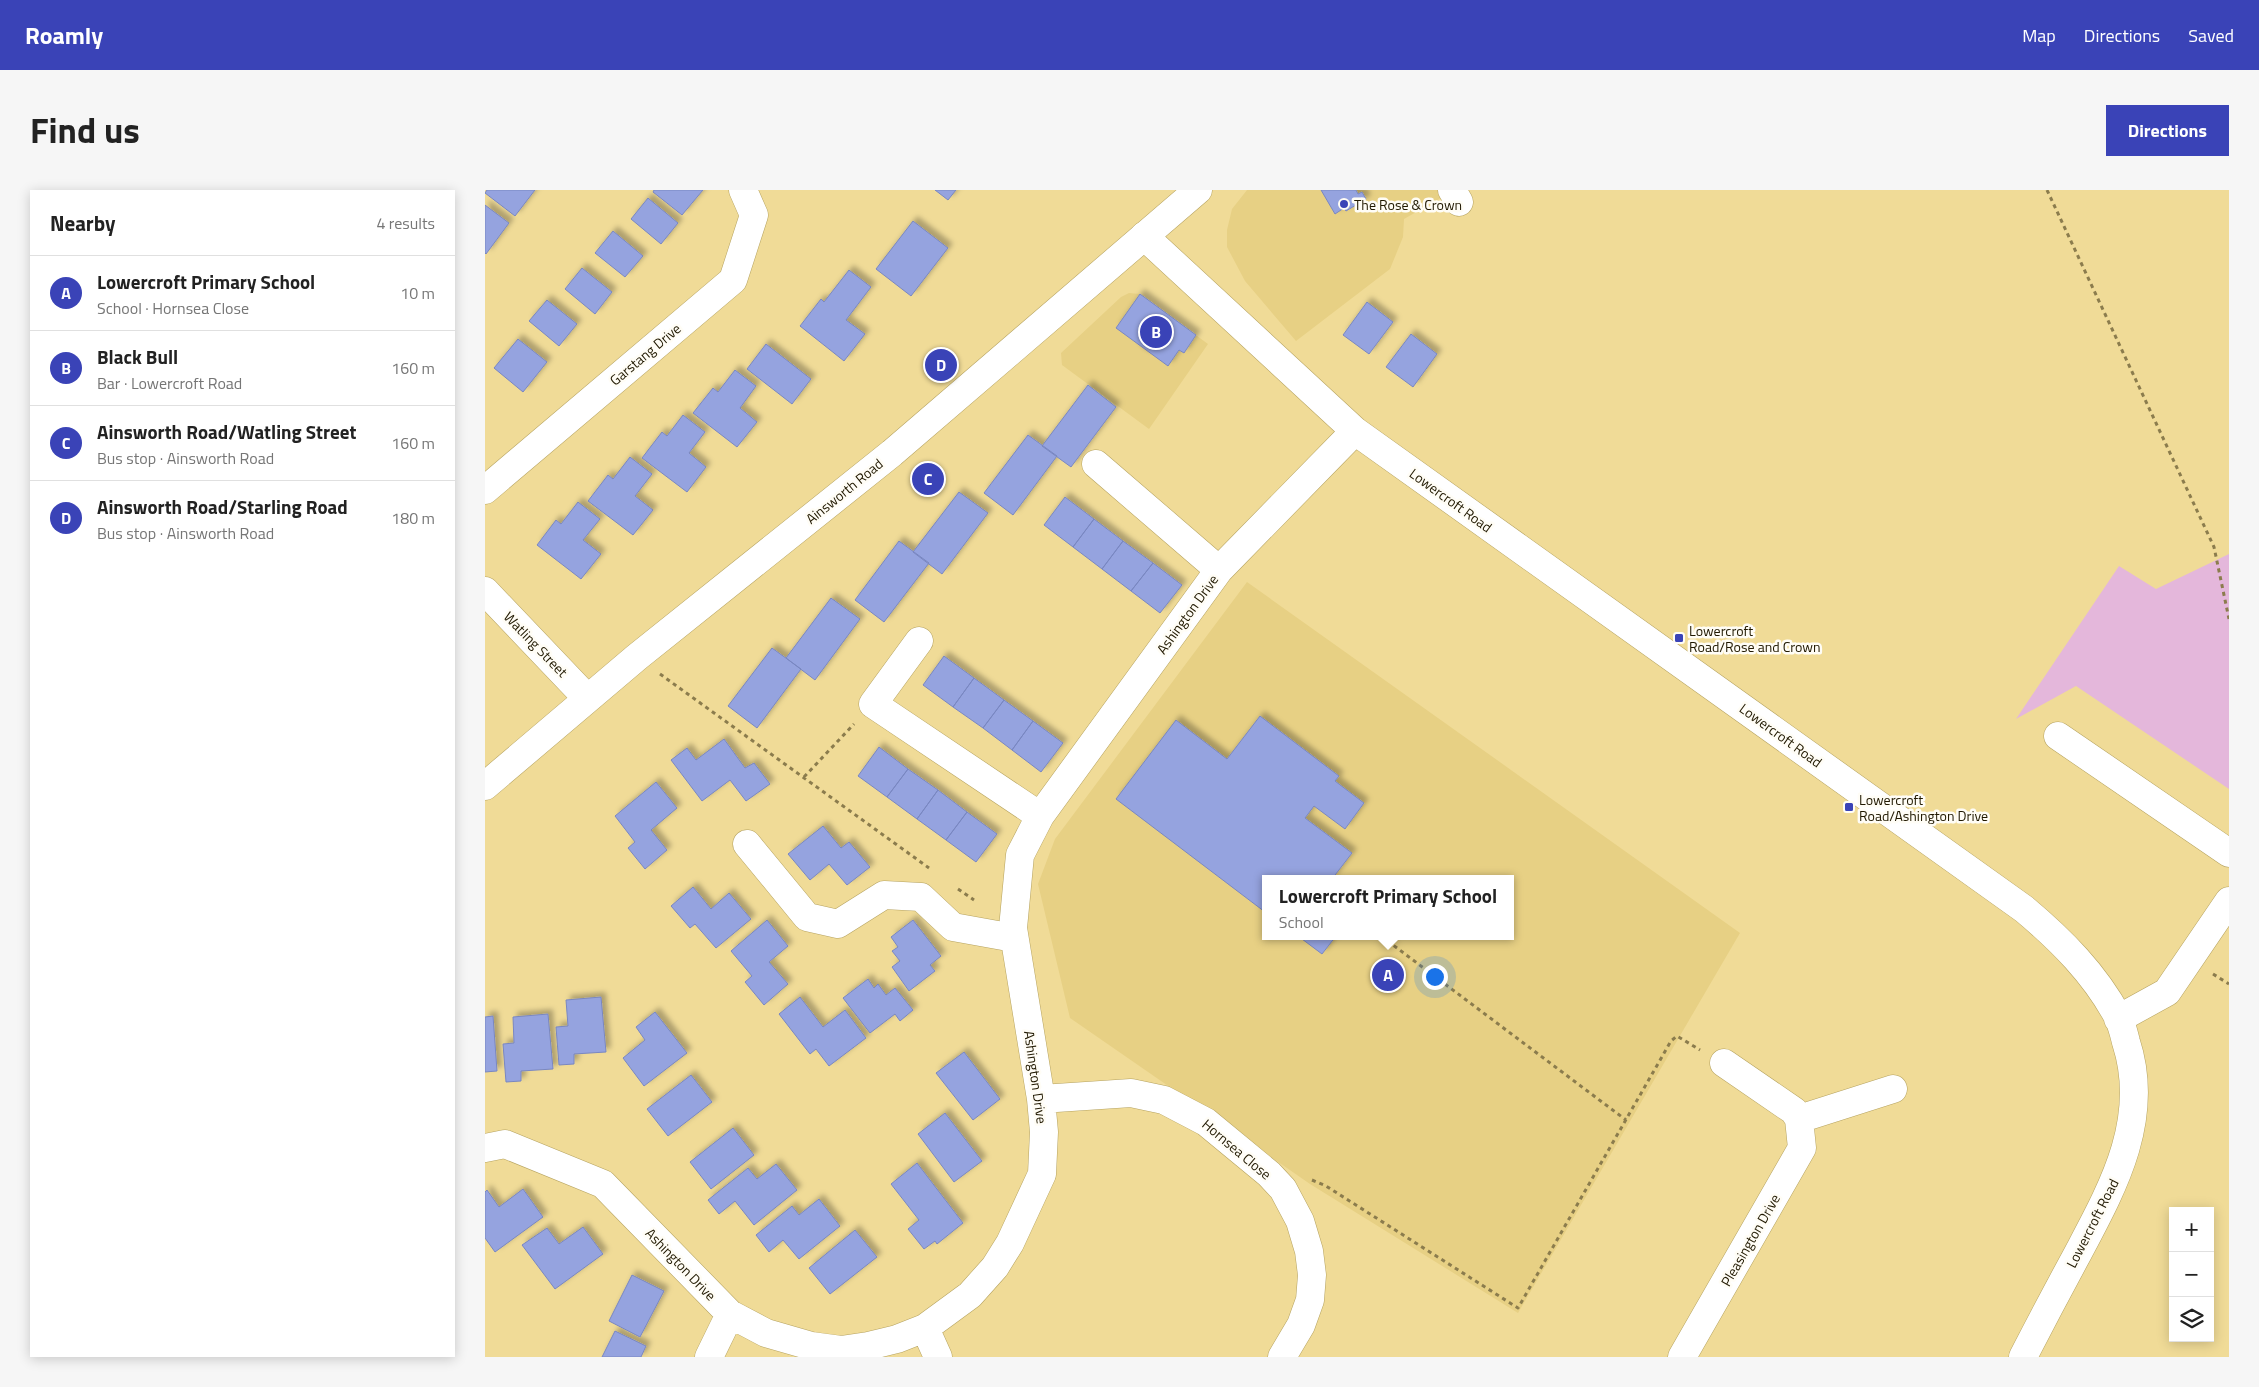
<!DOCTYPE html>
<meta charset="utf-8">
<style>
:root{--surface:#fff;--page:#f6f6f6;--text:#222;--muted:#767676;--line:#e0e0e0;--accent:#3a43b7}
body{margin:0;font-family:"Titillium Web",sans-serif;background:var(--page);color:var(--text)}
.controls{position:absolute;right:15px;bottom:15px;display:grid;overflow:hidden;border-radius:0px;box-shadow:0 2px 12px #0003}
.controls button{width:45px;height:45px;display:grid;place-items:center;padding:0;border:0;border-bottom:1px solid var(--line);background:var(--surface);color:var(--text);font:25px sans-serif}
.you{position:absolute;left:949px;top:786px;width:18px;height:18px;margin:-12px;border:4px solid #fff;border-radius:50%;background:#1a73e8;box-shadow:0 0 0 8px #1a73e833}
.badge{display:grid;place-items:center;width:32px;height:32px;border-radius:50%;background:var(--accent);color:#fff;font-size:16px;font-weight:700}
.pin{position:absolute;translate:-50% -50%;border:2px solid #fff;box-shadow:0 1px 5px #0006}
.popup{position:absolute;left:777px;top:685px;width:252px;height:65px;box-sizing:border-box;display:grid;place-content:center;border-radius:0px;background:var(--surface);filter:drop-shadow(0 1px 4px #0005);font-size:16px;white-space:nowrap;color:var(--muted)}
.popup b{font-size:19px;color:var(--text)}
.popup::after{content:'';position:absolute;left:50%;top:100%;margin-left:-10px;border:10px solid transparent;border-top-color:var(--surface)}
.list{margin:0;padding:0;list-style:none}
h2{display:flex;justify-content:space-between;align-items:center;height:65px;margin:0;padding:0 20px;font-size:21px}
h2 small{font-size:16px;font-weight:400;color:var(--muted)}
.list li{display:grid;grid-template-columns:32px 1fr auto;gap:15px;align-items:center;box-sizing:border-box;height:75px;padding:0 20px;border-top:1px solid var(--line)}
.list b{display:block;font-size:19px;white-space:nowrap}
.list p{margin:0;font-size:16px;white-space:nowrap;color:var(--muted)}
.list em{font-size:16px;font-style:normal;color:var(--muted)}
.icon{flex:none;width:28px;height:28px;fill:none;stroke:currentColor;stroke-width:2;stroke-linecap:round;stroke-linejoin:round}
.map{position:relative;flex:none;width:1744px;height:1167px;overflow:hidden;border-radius:0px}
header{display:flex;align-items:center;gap:30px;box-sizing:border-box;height:70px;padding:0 25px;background:var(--accent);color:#fff}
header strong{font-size:24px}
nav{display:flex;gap:28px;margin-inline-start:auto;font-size:18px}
.intro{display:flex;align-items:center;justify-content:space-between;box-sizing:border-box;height:120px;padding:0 30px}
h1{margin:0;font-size:35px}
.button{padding:12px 22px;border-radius:0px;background:var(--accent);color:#fff;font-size:18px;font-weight:700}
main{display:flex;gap:30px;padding:0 30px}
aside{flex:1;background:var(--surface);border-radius:0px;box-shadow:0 2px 12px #0003}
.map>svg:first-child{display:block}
.built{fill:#e7d084;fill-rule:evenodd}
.green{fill:#e4b7db}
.building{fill:#95a3df;stroke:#7987c1;filter:url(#shadow)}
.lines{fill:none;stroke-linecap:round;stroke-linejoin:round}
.minor-casing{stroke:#b6a360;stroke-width:29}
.major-casing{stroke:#b6a360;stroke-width:29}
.path{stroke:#8b7c4d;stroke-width:3;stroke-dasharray:4 4;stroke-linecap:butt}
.minor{stroke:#fff;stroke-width:28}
.major{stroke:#fff;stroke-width:28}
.poi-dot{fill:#3a43b7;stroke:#fffdf6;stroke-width:2}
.labels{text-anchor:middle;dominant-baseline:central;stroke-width:5;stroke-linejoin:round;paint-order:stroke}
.poi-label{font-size:14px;fill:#201800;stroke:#fffdf6;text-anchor:start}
.street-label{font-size:14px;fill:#201800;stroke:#fffdf6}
</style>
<header>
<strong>Roamly</strong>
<nav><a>Map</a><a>Directions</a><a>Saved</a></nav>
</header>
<div class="intro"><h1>Find us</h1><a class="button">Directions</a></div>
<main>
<aside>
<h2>Nearby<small>4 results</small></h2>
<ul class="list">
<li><span class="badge">A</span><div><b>Lowercroft Primary School</b><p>School · Hornsea Close</p></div><em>10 m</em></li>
<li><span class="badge">B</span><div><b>Black Bull</b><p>Bar · Lowercroft Road</p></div><em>160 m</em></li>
<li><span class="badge">C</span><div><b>Ainsworth Road/Watling Street</b><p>Bus stop · Ainsworth Road</p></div><em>160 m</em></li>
<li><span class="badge">D</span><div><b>Ainsworth Road/Starling Road</b><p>Bus stop · Ainsworth Road</p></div><em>180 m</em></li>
</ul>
</aside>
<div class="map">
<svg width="1744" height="1167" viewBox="0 0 1744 1167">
<defs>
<filter id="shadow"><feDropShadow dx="4.5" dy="-4.5" stdDeviation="2.5" flood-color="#0004"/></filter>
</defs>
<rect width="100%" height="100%" fill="#f0db97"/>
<path class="built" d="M762,0H970L919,29L918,47L905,79L811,151L760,91L742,57V40L747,19Z
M644,103L655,104L723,154L664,239L577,175L576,163L636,107Z
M762,392L1255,743L1033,1123L825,994L585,828L553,694L570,649ZM780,689H1026V746H780Z"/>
<path class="green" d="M1744,364V599L1591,496L1531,529L1634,376L1671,399Z"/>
<path class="building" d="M2,0H50L30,26L0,3Z
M169,0H218L197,25L168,2Z
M450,0H471L463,10Z
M836,0H871L873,4L877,2L881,9L861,21L859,18L850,24Z
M163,8L193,33L176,54L146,29Z
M0,15L24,33L1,64L0,63Z
M428,31L463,58L426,106L391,79Z
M128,41L158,66L140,87L110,63Z
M97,78L127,102L110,124L80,99Z
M364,80L386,97L361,130L380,144L359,171L315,136L336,109L339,112Z
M655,104L711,145L699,163L694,160L683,176L631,138Z
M62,110L92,134L74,156L44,131Z
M882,112L908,132L884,164L858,145Z
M926,144L952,164L928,197L901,177Z
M33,149L62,172L38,202L9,178Z
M281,154L326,189L307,214L262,179Z
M250,180L271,196L255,218L272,232L252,257L208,223L228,198L233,202Z
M603,195L631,217L586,277L557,256Z
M198,225L220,242L204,263L221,277L202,302L157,268L177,242L182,246Z
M543,245L572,266L528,325L499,303Z
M145,267L167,284L150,306L168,320L148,345L103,311L123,285L128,289Z
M474,302L503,323L457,384L428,362Z
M580,307L609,329L588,357L559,335Z
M93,312L115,329L98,350L116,364L96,389L52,355L71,330L76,334Z
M609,329L638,351L617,379L588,357Z
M414,351L444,373L399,432L370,410Z
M638,351L668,373L646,401L617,379Z
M668,373L697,395L675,423L646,401Z
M346,408L375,429L330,490L301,468Z
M287,458L316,479L272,538L243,516Z
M459,466L489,488L468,517L438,495Z
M489,488L519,510L498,538L468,517Z
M519,510L548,531L527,560L498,538Z
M775,526L854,586L850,591L879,613L860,639L829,616L820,628L867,663L847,689H780V722L631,609L691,530L742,569Z
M548,531L578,553L556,582L527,560Z
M239,549L260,578L269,573L285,594L261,611L245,590L217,611L186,570L202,558L211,570Z
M394,557L423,579L402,607L373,586Z
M423,579L453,600L432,629L402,607Z
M171,592L192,618L166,640L182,660L160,679L143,658L150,652L130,626Z
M453,600L482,622L461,650L432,629Z
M482,622L512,644L491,672L461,650Z
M338,636L356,658L364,652L385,677L362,695L344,674L325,690L303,664Z
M208,697L226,719L244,703L266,729L231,758L210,734L205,738L186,716Z
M282,730L303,756L284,772L303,794L279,815L260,792L267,786L246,761Z
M428,730L456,766L445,775L450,781L424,801L407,777L415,771L407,761L413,757L406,747Z
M813,746H851L837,764Z
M383,789L389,798L393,794L401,805L410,798L428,820L415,831L410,824L385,843L358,808Z
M116,807L121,862L89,864V874L74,875L71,837L83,836L81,810Z
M315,807L338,837L360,820L381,848L344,876L331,859L325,864L294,824Z
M170,822L202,863L159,896L138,868L160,850L151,837Z
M63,824L68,879L36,881V891L21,892L18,854L29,853L28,827Z
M8,826L12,881L0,882V827Z
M479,862L515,909L488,930L451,883Z
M206,885L227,912L183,946L162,919Z
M460,923L497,971L469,992L433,944Z
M248,938L269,965L226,999L205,972Z
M432,973L478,1033L452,1054L450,1051L439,1059L423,1039L434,1030L406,994Z
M291,974L312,1000L269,1035L250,1011L234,1024L223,1010L263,978L272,989Z
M38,999L58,1027L10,1062L0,1048V1002L2,1000L14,1017Z
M334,1009L355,1036L314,1069L298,1050L284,1062L271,1045L307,1016L314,1025Z
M98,1037L118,1064L70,1099L37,1055L62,1038L74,1054Z
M370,1040L392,1067L345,1104L324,1078Z
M147,1085L179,1101L155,1147L124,1131Z
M130,1141L161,1156L156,1167H117Z"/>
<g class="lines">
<g class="minor-casing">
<path id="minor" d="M967,0L974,12
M659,46L870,241L1539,719C1576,750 1610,784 1633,827C1637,835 1639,844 1641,852C1666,929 1628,997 1593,1063C1574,1098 1556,1132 1538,1167
M611,274L734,380
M0,300L248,90L269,25L258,0
M0,401L102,508
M434,451L388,514L555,626
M1573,546L1744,663
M262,654L322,727L353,734L399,705L436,707L468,737L529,748
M1633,829L1682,802L1744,711
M556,909L646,903L679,910L721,932L784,984L798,999L815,1031L824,1061L827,1085L825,1110L816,1135L797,1167
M1314,929L1408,899
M0,958L20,954L118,994L245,1124L281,1143L326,1156L356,1160L383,1156L412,1149L440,1138L485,1105L510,1077L525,1053L557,984L559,942L556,909L528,738L535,665L555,626L734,380L870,241
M440,1138L453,1167
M224,1167L245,1124
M1197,1167L1317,958L1314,929L1309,921L1239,873"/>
</g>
<g class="major-casing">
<path id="major" d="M0,596L152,467L407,263L713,0"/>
</g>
<path class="path" d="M1562,0L1729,357L1744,429
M175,484L444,678
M319,587L369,534
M473,699L489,710
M896,746L1141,930
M1728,784L1744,794
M827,990L841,996L1033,1118L1186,851L1192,846L1215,860"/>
<use href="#minor" class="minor"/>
<use href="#major" class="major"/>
</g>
<g class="poi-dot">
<circle cx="859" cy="14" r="5"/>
<rect x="1189" y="443" width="10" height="10" rx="2.5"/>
<rect x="1359" y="612" width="10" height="10" rx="2.5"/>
</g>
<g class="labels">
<g class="poi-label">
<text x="869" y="14">The Rose &amp; Crown</text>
<text x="1204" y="440">Lowercroft<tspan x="1204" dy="16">Road/Rose and Crown</tspan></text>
<text x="1374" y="609">Lowercroft<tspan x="1374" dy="16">Road/Ashington Drive</tspan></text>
</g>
<g class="street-label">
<text transform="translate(160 164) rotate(-40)">Garstang Drive</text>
<text transform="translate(359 301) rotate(-39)">Ainsworth Road</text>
<text transform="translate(966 310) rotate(36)">Lowercroft Road</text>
<text transform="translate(702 424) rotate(-54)">Ashington Drive</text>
<text transform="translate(51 454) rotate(46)">Watling Street</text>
<text transform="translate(1296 545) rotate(36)">Lowercroft Road</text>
<text transform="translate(551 887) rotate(82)">Ashington Drive</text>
<text transform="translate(752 959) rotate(40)">Hornsea Close</text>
<text transform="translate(1607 1033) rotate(-63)">Lowercroft Road</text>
<text transform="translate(1265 1050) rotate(-60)">Pleasington Drive</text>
<text transform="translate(196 1074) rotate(46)">Ashington Drive</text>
</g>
</g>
</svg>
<div class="controls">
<button>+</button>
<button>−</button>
<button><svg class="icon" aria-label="layers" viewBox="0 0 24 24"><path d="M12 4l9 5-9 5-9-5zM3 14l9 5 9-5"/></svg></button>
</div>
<div class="you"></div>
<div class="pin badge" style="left:903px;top:785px">A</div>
<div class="popup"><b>Lowercroft Primary School</b>School</div>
<div class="pin badge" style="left:671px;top:142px">B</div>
<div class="pin badge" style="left:443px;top:289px">C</div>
<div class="pin badge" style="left:456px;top:175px">D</div>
</div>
</main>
